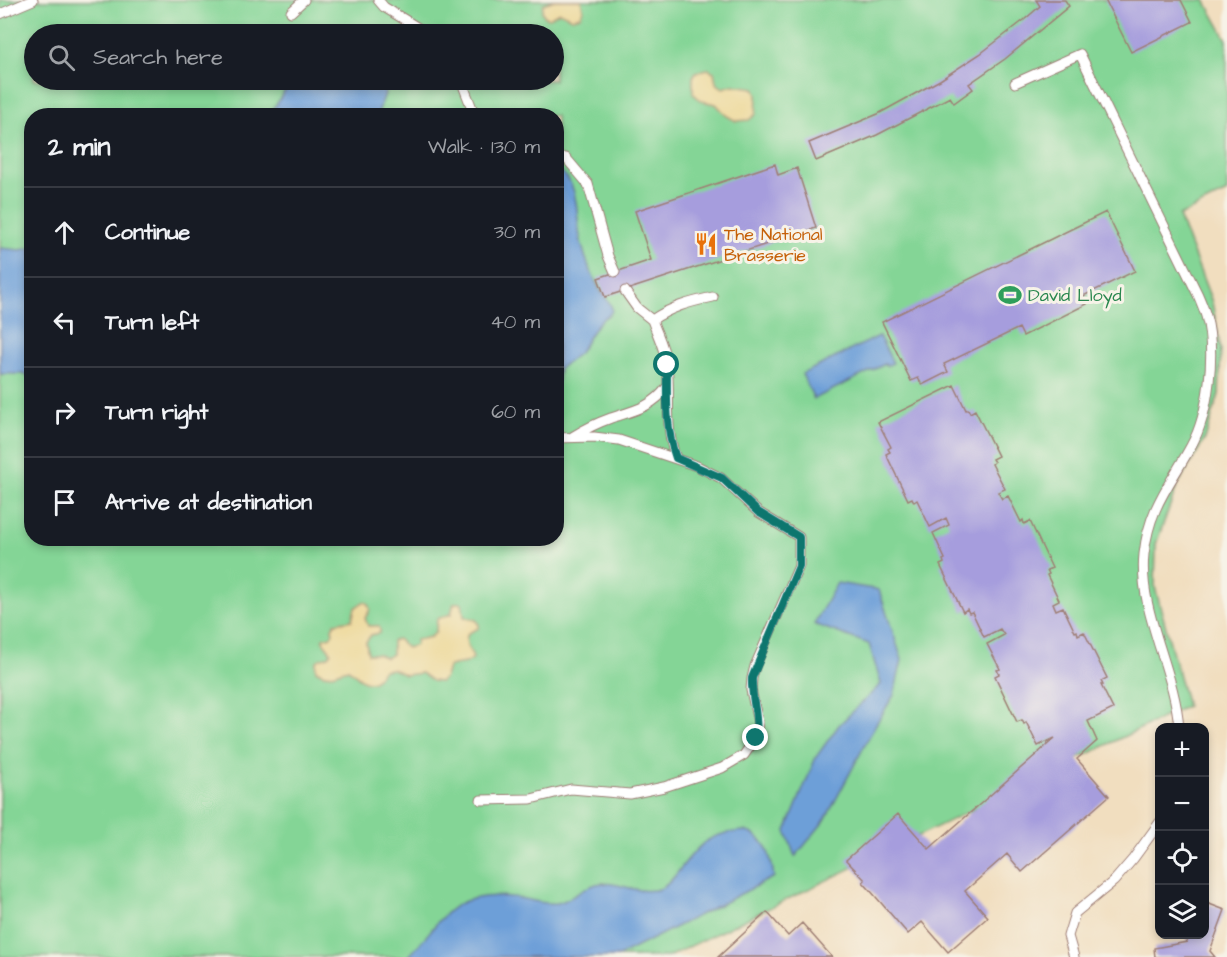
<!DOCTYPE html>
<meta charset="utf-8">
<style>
:root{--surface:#171b24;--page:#242831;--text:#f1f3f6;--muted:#9ea1a6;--line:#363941}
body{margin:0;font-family:"Architects Daughter",sans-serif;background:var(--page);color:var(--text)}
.controls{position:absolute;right:18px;bottom:18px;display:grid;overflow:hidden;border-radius:12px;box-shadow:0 3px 9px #0003}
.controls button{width:54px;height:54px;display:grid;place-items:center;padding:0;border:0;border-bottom:2px solid var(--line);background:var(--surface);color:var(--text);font:30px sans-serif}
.stop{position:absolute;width:18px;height:18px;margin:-14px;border:4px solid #0f766e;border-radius:50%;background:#fff}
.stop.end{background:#0f766e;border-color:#fff;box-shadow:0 2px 6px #0008}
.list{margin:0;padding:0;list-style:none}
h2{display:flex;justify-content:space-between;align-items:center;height:78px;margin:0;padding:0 24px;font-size:26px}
h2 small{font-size:20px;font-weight:400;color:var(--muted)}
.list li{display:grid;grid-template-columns:39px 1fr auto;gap:18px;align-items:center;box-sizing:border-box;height:90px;padding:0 24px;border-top:2px solid var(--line)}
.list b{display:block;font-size:22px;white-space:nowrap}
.list em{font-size:20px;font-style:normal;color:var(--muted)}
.icon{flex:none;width:33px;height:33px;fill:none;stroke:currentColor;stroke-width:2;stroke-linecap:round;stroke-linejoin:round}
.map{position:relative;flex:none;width:1227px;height:957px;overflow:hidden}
.search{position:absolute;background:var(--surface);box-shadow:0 3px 9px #0003;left:24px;top:24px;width:540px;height:66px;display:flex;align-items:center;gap:15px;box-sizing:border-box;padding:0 21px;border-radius:33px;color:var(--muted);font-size:22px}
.panel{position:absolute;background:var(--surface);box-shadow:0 3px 9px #0003;left:24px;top:108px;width:540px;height:438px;border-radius:24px}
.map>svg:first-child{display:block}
.green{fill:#84d596;stroke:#677a60;stroke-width:1.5;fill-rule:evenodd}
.sand{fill:#eeda9e;stroke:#9c7c64;stroke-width:1.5}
.water{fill:#6d9fd8;stroke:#5c5f82;stroke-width:1.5}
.building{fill:#a69ddd}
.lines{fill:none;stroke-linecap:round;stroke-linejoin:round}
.service-casing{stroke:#9e7e75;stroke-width:11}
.service{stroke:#fff;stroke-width:9}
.route{stroke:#0f766e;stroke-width:8}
.labels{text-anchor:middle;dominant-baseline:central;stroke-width:6;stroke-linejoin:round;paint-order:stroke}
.food-label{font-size:18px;fill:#c56008;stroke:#f7f3e8;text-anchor:start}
.leisure-label{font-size:18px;fill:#27864d;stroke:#f7f3e8;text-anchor:start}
</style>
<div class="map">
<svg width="1227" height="957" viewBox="0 0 1227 957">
<rect width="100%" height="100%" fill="#f7f3e8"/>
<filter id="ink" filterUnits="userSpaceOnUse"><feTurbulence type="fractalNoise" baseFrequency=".0167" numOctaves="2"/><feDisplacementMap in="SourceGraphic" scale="12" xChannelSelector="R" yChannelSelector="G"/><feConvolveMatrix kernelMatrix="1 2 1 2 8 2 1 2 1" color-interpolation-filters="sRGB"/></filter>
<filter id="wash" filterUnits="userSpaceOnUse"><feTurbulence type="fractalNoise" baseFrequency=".008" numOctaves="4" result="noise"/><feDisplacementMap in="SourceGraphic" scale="24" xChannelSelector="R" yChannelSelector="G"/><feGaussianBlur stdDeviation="1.35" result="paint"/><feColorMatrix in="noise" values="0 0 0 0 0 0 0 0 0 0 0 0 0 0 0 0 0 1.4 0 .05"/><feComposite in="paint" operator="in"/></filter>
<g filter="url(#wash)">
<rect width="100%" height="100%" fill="#f1debf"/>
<path class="green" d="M0,0H1205L1227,40V192L1179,216L1212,302L1221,349L1219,394L1205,439L1177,486L1156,544L1155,587L1187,706L668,957H0ZM34,34H554V80H34ZM32,116H556V538H32Z"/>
<path class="sand" d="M554,0H581L583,10L580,16L572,18L559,12L549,18L545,17L542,12L543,4Z
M708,69L714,72L716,83L723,88L733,85L754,88L757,95L756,114L749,120L736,121L727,116L716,104L701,101L693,93V77L696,72Z
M363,602L367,603C372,610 369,611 365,618L368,626H379L380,630V633L371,635L366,642L368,654H377L386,658L392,654V641L398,639L407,648L416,645V640L431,637L436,631L437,619L451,614L454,603H462L464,617L476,620L479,625V628L468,633C463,645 471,648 473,658C467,666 457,662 448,667L445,677L440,682L432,681L421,673L405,675L393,669L384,670C380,673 378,678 374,681C364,686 356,673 348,669C334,672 330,679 316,670C314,657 321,660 330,655L331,652L324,643L323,638L331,636L333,633L332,628L335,623L352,620L355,608Z"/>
<path class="water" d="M292,80H382L385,94L377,115H269Z
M556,168C582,183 575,218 581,242C585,258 592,276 600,290C604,298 611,300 612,310L610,314L601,320L595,327L579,353L559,369L557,388Z
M0,248L20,250L31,248V377L22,374H0Z
M879,336L893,363L886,366L885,364L814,399L802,374Z
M837,583L879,590L902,660L894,695L876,724L825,820L795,857L786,831L816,757L839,725L881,684L869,644L814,624Z
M744,831C767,836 771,857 774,877L617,957H408C445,918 448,891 512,897C527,898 541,905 557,903C573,900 585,884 603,883C621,883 644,896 662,888C669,884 676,875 681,868C701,842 710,833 744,831Z"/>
<g id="blocks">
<path class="building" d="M1036,0H1065L1069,6L1005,59L969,84L973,89L954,103L950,97L877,135L816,161L809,143L878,114L940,80L980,54L1024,20L1040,6Z
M1105,0H1181L1192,22L1131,52Z
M775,164L778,175L797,168L816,228L605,297L598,278L651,260L635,211Z
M1106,212L1135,271L1083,296L1087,304L1023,336L1019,328L944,364L948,372L922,385L918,378L911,381L882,322Z
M954,385L966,410L968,409L970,413L975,410L998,456L992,459L994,462L992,464L1005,489L998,492L1002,499L1008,496L1021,522L1023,520L1024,524L1030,521L1052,568L1047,570L1049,574L1047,575L1059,600L1053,603L1056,610L1063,607L1075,632L1077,631L1078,635L1084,632L1107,678L1101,681L1103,685H1101L1113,709L1088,721L1097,741L1077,759L1109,796L1022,872L1007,854L965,891L988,917L948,952L922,922L908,934L863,882L865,880L846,860L898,814L929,849L1055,738L1038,746L1026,722L1024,724L1022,720L1017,722L995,676L999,674L997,670L1000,669L987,644L1004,635L1000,629L984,637L972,612L969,613L967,609L963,612L940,565L944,563L943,560L945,559L933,533L949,525L946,518L930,527L917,500L914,502L912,498L908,500L886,454L890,452L888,449L891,447L878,422Z
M1204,902L1225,910L1210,951L1215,957H1155L1154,948L1187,942L1190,934H1204Z
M767,912L788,936L802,923L832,957H718Z"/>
</g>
</g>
<g filter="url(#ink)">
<use href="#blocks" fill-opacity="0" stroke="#9e7e75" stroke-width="1.5"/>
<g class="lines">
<g class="service-casing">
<path id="service" d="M378,0L384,7L428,34
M291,12L304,0
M0,14L33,0
M461,80L475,116
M1015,83L1080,54L1198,295C1201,302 1204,309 1206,316C1216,351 1209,414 1191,446C1170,485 1149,507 1144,554C1138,612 1175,670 1179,728
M556,157L566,158L588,184L608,256L615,272
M625,291L637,308L652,320C671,307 690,302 713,297
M652,320C657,334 665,349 667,365C671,397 664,427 676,458
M572,437C585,429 597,423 611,418C633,411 653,407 667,387
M481,800L531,799L571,789L630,794L664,787L722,768L744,755L756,738L758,722L751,690L752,678L755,666L799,566V537L758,512L721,478L697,466L619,440L594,437L556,438
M1074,957L1068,936L1075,913L1114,881L1133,859L1160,822"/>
</g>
<use href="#service" class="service"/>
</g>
</g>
<g class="lines" filter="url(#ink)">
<path class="route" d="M667,365C667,396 665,428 676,458L722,478L758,512L799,537V566L752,678C751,699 759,716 756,738"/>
</g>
<defs>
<g id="restaurant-bare" transform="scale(1.8)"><path d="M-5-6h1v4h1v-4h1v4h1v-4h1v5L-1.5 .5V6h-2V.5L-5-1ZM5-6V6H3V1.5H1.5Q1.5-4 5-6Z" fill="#e8710a" stroke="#f7f3e8" stroke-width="2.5" paint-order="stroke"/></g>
<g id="stadium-bare" transform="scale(1.8)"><path d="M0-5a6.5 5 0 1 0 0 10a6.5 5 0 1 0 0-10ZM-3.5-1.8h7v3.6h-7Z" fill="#2e9e5b" stroke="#f7f3e8" stroke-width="2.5" paint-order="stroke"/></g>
</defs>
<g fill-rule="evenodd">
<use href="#restaurant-bare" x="706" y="244"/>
<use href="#stadium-bare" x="1010" y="295"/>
</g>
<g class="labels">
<g class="food-label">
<text x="724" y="234">The National<tspan x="724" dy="21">Brasserie</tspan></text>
</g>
<g class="leisure-label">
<text x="1028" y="295">David Lloyd</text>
</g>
</g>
</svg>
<div class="controls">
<button>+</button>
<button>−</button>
<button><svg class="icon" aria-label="locate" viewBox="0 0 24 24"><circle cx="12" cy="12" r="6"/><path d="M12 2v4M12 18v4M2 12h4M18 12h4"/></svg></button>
<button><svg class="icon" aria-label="layers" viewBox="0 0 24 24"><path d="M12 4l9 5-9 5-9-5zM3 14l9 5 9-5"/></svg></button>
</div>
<div class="stop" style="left:667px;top:365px"></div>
<div class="stop end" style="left:756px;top:738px"></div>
<div class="search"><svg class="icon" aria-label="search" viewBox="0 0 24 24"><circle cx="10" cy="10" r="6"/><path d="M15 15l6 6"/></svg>Search here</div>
<section class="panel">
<h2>2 min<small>Walk · 130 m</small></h2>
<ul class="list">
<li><svg class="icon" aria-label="ahead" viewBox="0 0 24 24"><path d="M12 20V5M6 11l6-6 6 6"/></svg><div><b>Continue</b></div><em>30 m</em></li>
<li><svg class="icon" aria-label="left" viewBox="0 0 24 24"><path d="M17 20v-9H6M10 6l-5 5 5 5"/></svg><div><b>Turn left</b></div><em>40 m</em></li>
<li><svg class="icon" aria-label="right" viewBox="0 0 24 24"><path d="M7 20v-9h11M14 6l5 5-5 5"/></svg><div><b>Turn right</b></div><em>60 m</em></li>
<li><svg class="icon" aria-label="arrive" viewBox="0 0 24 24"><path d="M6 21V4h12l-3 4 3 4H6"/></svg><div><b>Arrive at destination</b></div></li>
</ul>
</section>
</div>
